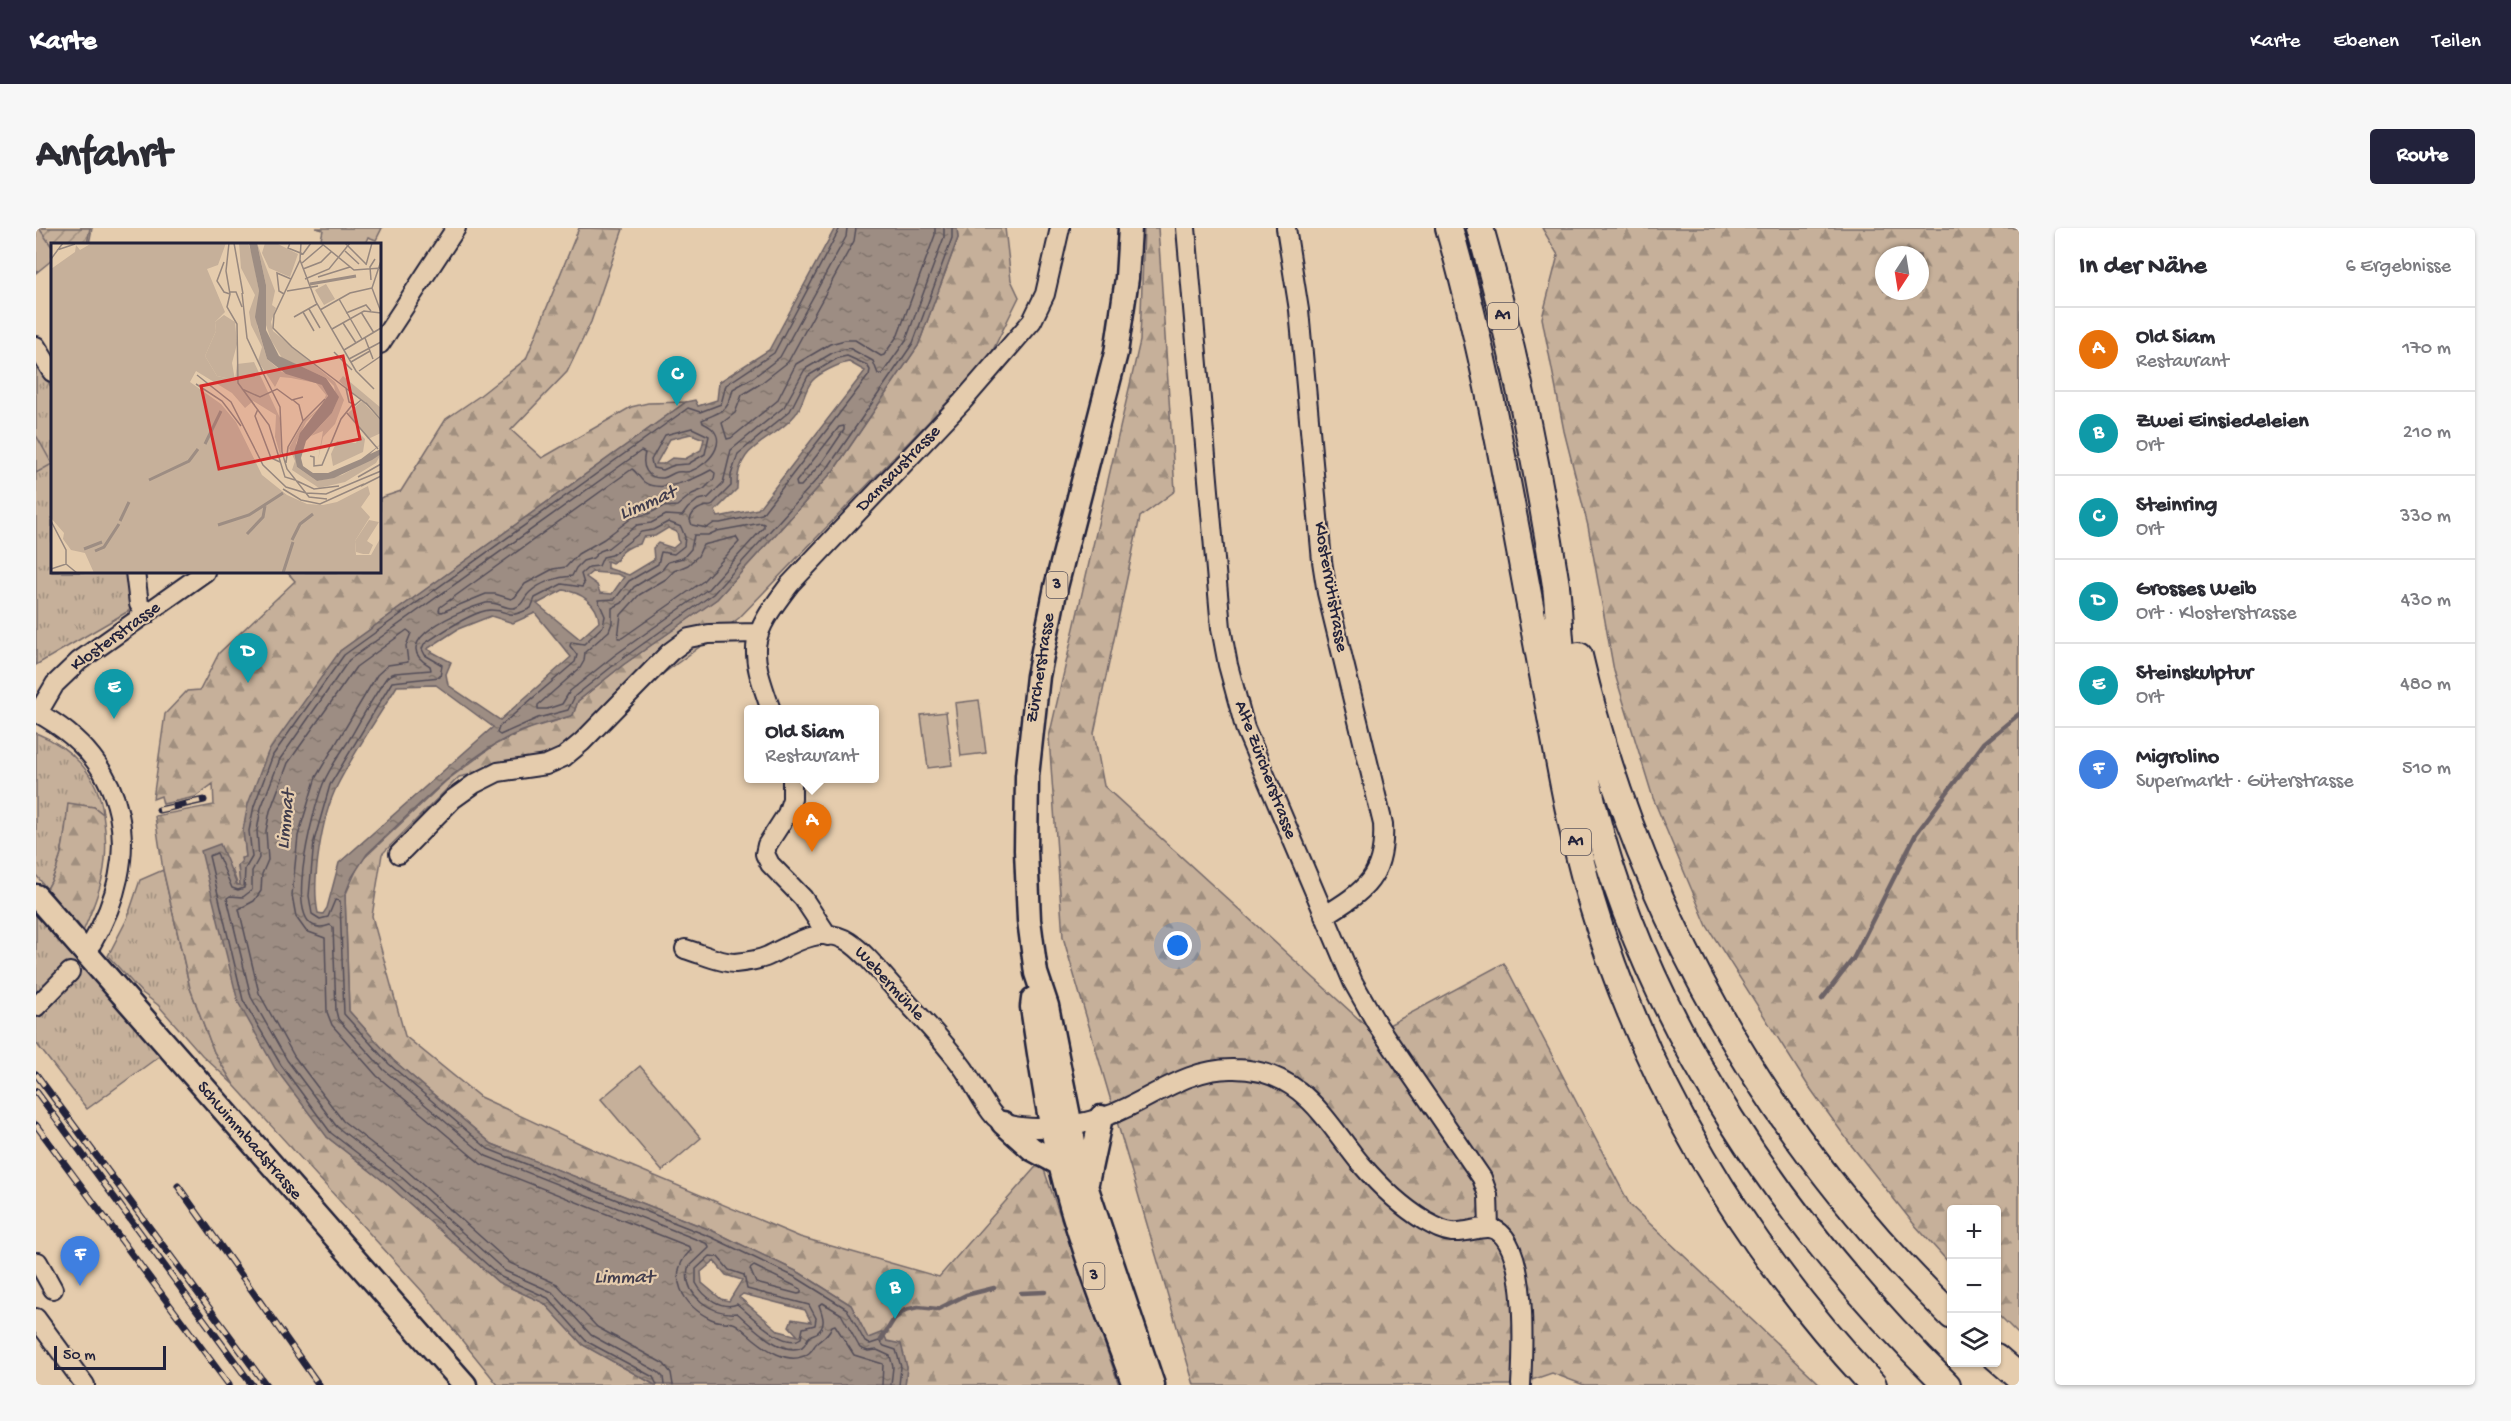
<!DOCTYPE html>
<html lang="de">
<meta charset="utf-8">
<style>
:root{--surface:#fff;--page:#f7f7f7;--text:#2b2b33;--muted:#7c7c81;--line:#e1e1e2;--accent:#22223b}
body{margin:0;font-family:"Gochi Hand",sans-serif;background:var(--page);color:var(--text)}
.controls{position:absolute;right:18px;bottom:18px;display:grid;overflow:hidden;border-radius:6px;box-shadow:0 2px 4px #0004}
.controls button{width:54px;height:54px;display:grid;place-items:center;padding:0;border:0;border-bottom:2px solid var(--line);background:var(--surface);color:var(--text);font:30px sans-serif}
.compass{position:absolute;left:1839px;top:18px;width:54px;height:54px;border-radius:50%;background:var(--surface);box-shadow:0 2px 4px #0004;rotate:192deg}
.scale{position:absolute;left:18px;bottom:15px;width:112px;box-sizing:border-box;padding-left:6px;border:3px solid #22223b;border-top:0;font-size:16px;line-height:21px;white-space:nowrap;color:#22223b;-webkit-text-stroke:4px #e5ccad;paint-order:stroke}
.you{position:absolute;left:1142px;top:718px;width:21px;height:21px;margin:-15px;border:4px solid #fff;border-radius:50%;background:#1a73e8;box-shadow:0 0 0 9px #1a73e833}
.badge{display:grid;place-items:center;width:39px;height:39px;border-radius:50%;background:var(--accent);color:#fff;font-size:20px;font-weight:700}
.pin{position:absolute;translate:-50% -50px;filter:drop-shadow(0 2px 3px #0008)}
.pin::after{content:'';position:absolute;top:32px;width:21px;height:18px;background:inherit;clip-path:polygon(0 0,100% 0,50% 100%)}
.popup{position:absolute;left:708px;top:477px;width:135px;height:78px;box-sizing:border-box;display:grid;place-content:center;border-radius:6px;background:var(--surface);filter:drop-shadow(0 2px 4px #0005);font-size:20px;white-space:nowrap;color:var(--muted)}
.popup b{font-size:22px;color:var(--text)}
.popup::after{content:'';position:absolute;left:50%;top:100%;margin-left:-12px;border:12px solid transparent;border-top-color:var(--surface)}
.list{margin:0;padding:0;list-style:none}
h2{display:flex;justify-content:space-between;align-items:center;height:78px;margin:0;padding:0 24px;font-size:26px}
h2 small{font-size:20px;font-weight:400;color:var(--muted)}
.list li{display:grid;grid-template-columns:39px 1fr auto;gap:18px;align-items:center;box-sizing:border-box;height:84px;padding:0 24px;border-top:2px solid var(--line)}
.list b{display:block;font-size:22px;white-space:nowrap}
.list p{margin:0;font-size:20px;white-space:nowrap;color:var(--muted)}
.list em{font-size:20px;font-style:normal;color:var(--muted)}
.icon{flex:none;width:33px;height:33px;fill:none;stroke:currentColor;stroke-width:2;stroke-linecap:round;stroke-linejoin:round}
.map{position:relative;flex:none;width:1983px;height:1157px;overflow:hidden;border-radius:6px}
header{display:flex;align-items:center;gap:36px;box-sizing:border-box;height:84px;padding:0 30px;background:var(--accent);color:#fff}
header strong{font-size:28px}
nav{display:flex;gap:33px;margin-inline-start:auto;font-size:21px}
.intro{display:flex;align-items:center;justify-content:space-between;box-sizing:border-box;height:144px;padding:0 36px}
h1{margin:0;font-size:42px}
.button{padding:15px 27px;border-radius:6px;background:var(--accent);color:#fff;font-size:21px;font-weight:700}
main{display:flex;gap:36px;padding:0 36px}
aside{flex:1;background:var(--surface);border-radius:6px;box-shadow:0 2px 4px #0004}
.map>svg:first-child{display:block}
.grass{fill:url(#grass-tufts);stroke:#74696a;stroke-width:1.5}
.forest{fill:url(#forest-firs);stroke:#74696a;stroke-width:1.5;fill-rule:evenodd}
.park{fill:#c6b09a;stroke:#74696a;stroke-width:1.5}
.garden{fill:url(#garden-furrows);stroke:#74696a;stroke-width:1.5}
.water{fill:url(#water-ripples);stroke:#6c6266;stroke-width:1.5;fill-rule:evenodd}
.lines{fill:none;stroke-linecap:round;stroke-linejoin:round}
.shore{stroke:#534d58;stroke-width:1.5}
.stream{stroke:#6c6266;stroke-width:4.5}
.minor-casing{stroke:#22223b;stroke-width:22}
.major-casing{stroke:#22223b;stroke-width:27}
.highway-casing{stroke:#22223b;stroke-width:30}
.minor{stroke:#e5ccad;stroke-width:18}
.major{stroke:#e5ccad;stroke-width:22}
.highway{stroke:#e5ccad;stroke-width:26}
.rail-casing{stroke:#22223b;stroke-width:7}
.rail{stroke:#e5ccad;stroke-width:4.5;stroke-dasharray:14;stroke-linecap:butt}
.labels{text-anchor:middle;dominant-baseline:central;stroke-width:4.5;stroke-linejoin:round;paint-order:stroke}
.shield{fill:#e5ccad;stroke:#5c555d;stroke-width:1.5}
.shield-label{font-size:16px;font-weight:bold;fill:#22223b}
.street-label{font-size:18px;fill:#22223b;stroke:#e5ccad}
.water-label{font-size:20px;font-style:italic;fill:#413d4d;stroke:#e5ccad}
.inset-river{fill:none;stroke:#9d8d83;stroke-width:3}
.inset-road{fill:none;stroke:#97887f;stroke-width:1.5}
.view{fill:#d62828;fill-opacity:0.15;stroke:#d62828;stroke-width:3}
.inset-edge{fill:none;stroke:#22223b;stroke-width:3}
</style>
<header>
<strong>Karte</strong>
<nav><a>Karte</a><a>Ebenen</a><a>Teilen</a></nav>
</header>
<div class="intro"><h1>Anfahrt</h1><a class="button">Route</a></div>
<main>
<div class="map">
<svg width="1983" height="1157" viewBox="0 0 1983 1157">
<defs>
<pattern id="grass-tufts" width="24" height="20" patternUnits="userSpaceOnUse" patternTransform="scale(1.5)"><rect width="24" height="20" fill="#c6b09a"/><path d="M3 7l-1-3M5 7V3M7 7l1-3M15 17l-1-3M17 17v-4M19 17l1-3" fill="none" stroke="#a08f7f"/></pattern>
<pattern id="forest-firs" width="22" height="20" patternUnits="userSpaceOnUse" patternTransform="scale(1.5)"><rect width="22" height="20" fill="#c6b09a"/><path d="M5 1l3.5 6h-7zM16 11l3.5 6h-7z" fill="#a08f7f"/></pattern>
<pattern id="garden-furrows" width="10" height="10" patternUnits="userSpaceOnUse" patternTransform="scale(1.5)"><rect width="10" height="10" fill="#c6b09a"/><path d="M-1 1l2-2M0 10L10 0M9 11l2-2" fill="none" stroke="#a08f7f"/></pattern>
<pattern id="water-ripples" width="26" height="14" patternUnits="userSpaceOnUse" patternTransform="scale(1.5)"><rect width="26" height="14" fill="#9d8d83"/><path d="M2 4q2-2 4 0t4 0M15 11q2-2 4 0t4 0" fill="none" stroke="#80736c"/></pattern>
</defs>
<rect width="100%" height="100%" fill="#e5ccad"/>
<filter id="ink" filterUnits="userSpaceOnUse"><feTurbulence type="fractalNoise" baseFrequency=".0167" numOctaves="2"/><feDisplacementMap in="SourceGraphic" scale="12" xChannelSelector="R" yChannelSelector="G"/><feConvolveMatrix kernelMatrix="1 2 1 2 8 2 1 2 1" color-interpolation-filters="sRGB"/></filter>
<g filter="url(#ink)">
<path class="grass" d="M0,134L16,160V344H90L96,381L0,437Z
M0,505C35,519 63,547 67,586L58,579L32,576C29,606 27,634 11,661L0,647Z
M127,642L154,760L178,824L198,857L166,827L122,777L105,764L72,728L91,691L104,652Z
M0,686L125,827L51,881L0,815Z"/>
<path class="forest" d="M543,0L587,1L555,94L531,144L475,202L506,230L595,179L612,175L650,174L304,423L207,602L210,629L202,637L204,657H201L196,641L291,909L355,959L462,1054L508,1075L547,1117L619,1157H462L386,1063L198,857L178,824L154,760L127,642L119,588L178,577L177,556L159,569L127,576L125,568L117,571L129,486L151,463L164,462L183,425L259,353L251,344H344V270L365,263L410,191L442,169L490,131Z
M921,0H969L975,52L983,69L952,132L703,390L512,530L423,549L346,626L336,688L369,808L444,869L569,927L764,1009L903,1049L1005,933L1083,1157H869L871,1139L832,1111L815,1077L764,1045L677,1003L456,916L357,832L313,783L309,668L324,634L410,553L460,516L505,495H514L537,487L542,473L587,437L681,371L798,242L882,118L922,10Z
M1108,0H1122L1139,263L1104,289L1058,505L1068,558L1338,805L1468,735L1594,977L1785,1157H1548L1516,1145L1481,1157H1158L1027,709L1013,509L1104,113Z
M1506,0H1983V1107L1961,1085L1960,982H1916L1915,1037L1877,995L1815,917L1771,856L1671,698L1617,570L1578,443L1552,298L1528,203L1506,90L1522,27ZM1848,27H1884V63H1848Z
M32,575L58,579L67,586C75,635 65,662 46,706L11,661C27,634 29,606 32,575Z"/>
<path class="park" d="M0,0H56L53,16H16V32L0,45Z
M280,0H346L340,12L332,9L329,16H284L287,2Z
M0,207L16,236L0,245Z
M943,472L950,525L925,528L919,475Z
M910,484L916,537L892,540L885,487Z
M604,838L665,910L626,943L565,871Z"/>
<path class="garden" d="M3,0H54L51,16H16V19Z"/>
<path class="water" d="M799,0H921L922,10L882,118L798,242L681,371L587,437L542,473L537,487C511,496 484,501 460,516C412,545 372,588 331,626L316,649L309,667L313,783L357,832L456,916L677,1003L764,1045L815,1077L832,1110L847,1104L851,1113L865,1116L871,1139L869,1157H619L547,1117L508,1075L462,1054L355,959L291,909L239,840L202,774L165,623L184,616L201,657H204L202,637L206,635L205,630L210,629L207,602L212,576L232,524L304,423L650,174L659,172L662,178L681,172L683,154L733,122ZM813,134L829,143L722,281L682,289L679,283L701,261C700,215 735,216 759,187C767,178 768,162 776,153C783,145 802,136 813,134ZM655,206L668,211L665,222L649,231L636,230L627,236H620L634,211ZM632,300L641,304L643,315L637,320L622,315L617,320L618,332L593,347L571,340V333L576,335L581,332C584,323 595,317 604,316L607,309L619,308ZM556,344L581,346L588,349L576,366L564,365L561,357L550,349ZM527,362C544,364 562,375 563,394L544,411L501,376ZM499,385L535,429L464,492L412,457L410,446L415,434L391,421L422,401L455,388L477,395ZM400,457L457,499L303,635L291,680L287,686L282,685C275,652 286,588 301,558C318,524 341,491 361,458ZM678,1033L690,1047L706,1052L693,1073L685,1071L666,1055L665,1044ZM707,1066L769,1082L775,1094L756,1091L753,1098L762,1108L743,1103L703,1069Z"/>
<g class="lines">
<path class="shore" d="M820,0L818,13L752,134L724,156L706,167L699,185L686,195L691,211L695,210L741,173L760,136L794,116L809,112H819L845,128L848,127L862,107L899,7V0
M811,128L831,137L834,142L833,147L726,286L684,295H678L671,300L656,297L654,292C656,282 666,278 675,278L695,258V247L702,226L754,183L772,148L802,130Z
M808,198V202L787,233L765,258H761L760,254L803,199Z
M656,200L673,208L669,226L652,236L638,237L627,242L617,240L615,232L629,207Z
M596,241C601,244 603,250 608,254C625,266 659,251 675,242L679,245L678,251L668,261L656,266L641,278L626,279L612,286L597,289L568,311L542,326L530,339L517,341L489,356L479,369L475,371L459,366H450L406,384L403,383L404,379Z
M725,295L728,296V299L672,361L579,427L534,463L526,476L511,481H502V477L544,440L548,433L549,424L573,403L576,395V380L586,375L598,359L626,342L632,334L647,330L655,321L658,307H672L681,303Z
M700,309L703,314L666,354L586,410H582L585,387L603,367L630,351L638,343L652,337L662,328L667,317Z
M674,1028L682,1029L693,1042L708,1047L711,1061L773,1077L780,1090L779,1097L767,1100L765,1110C748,1123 714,1086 701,1076C686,1082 668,1070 660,1055V1041Z
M718,1038L765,1061V1065L762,1066L720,1055L714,1041Z
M621,1157L617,1149L550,1113L512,1070L465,1049L359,954L295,905L245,837L207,772L173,628L181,625L196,660L202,662L208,660L209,641L216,629L213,603L218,578L237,527L308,427L652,180L664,184L685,176L690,157L738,125L804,0
M628,1157L627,1149L622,1144L555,1107L516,1064L469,1043L364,948L301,899L251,832L215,769L191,670L194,668L207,669L216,662V643L223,630L221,603L225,580L244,531L313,432L605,223L609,225C605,239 611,251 627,250C633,249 636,245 641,244C645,243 650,245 655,243C676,235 696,208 667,195L666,192C687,182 691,186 697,161L718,149L744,129L810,9L811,0
M637,1157L635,1145L628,1136L561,1099L521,1056L474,1035L369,941L307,893L258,828L223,765L203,681L218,673L225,663L226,646L232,632L230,603L234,583L252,535L320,439L371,402L375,405L370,418L372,434L352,437L341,447L280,549L262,608L256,667L260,689L270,703L289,710L291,784L296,797L341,848L445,936L654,1019L655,1022C629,1047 647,1078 675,1091C683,1095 690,1093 697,1095C702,1096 708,1103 712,1106C727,1119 753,1140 773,1125C777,1122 778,1117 782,1114C788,1109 793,1106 796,1098L799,1097L818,1127L847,1136L846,1157
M855,1157L857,1139L854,1128L841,1122L832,1123L824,1120L805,1086L787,1075L783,1077C786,1086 791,1096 782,1104C780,1106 776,1106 774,1108C770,1111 771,1116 766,1119C745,1129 715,1097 701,1085C676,1087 647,1068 652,1040L673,1020L672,1016L450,928L348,842L302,791L300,783L297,699L294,697C239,717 279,576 287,556C293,541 304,526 313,512C325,491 337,469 351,449L359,445L395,442L394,438C348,413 428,381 450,375C460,373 469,381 478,380C488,377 487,370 494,364C505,354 522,349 536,348L540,340L547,333L557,330L564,323L572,320L601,297L615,295L630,287L646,288L652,280L662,272L672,270L687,255L695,222L748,179L769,141L798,124L813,120L837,133L842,146H846L870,112L908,9V0
M863,1157L865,1139L860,1122L848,1118L843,1113L834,1116L829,1114L811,1081L761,1050L675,1009L452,921L353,836L308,786L304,673L299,672L292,689L284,691L276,686L273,668L278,613L294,557L356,454L404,449L406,437L389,427L386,421L388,416C403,406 438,382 455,382C477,382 468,393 495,380L499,370L526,356L546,359L548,356L545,346L553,339L563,338L567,329L576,327L605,304L617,302L632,294L645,299L649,309L648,318L638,326L625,324L622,336L593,353L579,371L562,372L569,388L567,398L548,416L535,414L534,418L541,427L539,434L463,499L461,505L464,507L502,490L532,482L539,468L583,433L677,366L793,238L877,115L916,10V0"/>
<path class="stream" d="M1786,771L1817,731L1880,606L1948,515L1983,486
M985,1065L1009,1064
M845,1112L858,1091L869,1082L882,1079L902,1081L930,1067L958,1060"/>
<g class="minor-casing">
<path id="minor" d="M1150,0L1185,400L1192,437L1209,500L1317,754L1342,798L1446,950L1452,967L1453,1000
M1250,0L1263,82L1286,333L1291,365L1347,596C1350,648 1329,663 1288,688
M344,116L420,0
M0,118L16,144
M99,344L103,376L110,387
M735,482C712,418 713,410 754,356L926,174L996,93L1009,66L1024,0
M0,484C94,534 108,627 56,715
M2,485L19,456L43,433L169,344
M756,550V571L751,586L731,617L729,626L734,636L767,670L792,708
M363,626L417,571L438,556L462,544L510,537L528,529L546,514L634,424L653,410L673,406L721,405
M649,721C664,725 684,735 699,735C709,734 723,732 732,728C756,716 786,696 813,714C831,726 846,747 861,763C884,789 908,813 928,841C939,857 947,876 959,889C964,894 969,896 974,897C1008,905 1061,895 1092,879C1127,862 1158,840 1198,841C1265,841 1289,892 1325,936C1343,957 1366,979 1389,993C1398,998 1406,1003 1416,1004C1439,1006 1457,988 1472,1015C1490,1047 1487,1120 1485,1157
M0,779L34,744
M2,1034L17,1061
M0,1090L49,1157"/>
</g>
<g class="major-casing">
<path id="major" d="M1094,0L1091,50L1080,125L1020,359L1002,448L991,548L990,622L993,692L1000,745L1011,778L1042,934L1117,1157
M0,668L429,1157
M997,771L996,779C1004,831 1011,885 1024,936C1042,1012 1071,1084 1098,1157
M967,895L996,921L1024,936
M1051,955L1065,889"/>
</g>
<g class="highway-casing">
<path id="highway" d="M1413,0C1456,151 1480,308 1510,462C1523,532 1535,603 1555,672C1609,854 1707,1018 1837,1157
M1444,0C1476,113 1501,235 1519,351C1523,374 1522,398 1525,421C1533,474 1545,527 1557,578C1612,799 1751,999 1911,1157
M1543,428C1601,678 1731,909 1916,1088
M1960,1129L1983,1149"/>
</g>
<use href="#minor" class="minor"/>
<use href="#major" class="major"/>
<use href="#highway" class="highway"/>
<g class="rail-casing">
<path id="rail" d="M123,582L168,572
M0,846L230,1157
M0,863L216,1157
M0,897L193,1157
M142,958L283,1157"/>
</g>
<use href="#rail" class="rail"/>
</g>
</g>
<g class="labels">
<g class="shield">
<rect x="1452" y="75" width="30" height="26" rx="4.5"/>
<rect x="1010.5" y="344" width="21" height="26" rx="4.5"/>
<rect x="1525" y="601" width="30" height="26" rx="4.5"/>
<rect x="1047.5" y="1035" width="21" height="26" rx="4.5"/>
</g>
<g class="shield-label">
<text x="1467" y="88">A1</text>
<text x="1021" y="357">3</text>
<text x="1540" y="614">A1</text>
<text x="1058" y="1048">3</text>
</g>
<g class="street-label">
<text transform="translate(863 241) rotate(-46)">Damsaustrasse</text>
<text transform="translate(1294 359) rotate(80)">Klosterrütistrasse</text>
<text transform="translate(80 409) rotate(-36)">Klosterstrasse</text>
<text transform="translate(1005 440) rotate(-81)">Zürcherstrasse</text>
<text transform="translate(1229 542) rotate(69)">Alte Zürcherstrasse</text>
<text transform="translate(853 756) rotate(47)">Webermühle</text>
<text transform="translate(213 913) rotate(49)">Schwimmbadstrasse</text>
</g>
<g class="water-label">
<text transform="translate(612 276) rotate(-23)">Limmat</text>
<text transform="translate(251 592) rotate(-84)">Limmat</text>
<text x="588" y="1050">Limmat</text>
</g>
</g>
<g transform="translate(15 15)">
<rect width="330" height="330" fill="#e5ccad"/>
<path d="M214,0H225L247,11L239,34L218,25L211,10ZM292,133L330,165V175L288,138ZM311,158L330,178V190L317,196L297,170Z" fill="#c6b09a"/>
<path d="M41,0H175L167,22L156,26L174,69L164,79L165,88L154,113L166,133L184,137L186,121L203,119L229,175L230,215L224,194L225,172L202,158L194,165L181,150L145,128L139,139L170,161L185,179L211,232L236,252L256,261L272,262L286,259L317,243L319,251L310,264L319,274L304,298L305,312H320L330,294V330H43L34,310L20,307L12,296L13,290L0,275V26L24,9L25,2L29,7ZM188,0H197L201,11L208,48L206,82L216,116L231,129L263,137L275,144L277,155L272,162L255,179L245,200L246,224L266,238L291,232L330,211L325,220L294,239L268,245L241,227L244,218L238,205L253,178L271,163L275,152L265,140L240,135L229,134L224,144L207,118L211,104L200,82L198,69L204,52L190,25ZM206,0L224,48L221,62L225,65L220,79L222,88L284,139L293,157L284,181L272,194L267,217L272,188L260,193L281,170L286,158L283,143L275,135L231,115L220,97L213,76L215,42Z" fill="#c6b09a"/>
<path d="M173,72L184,79L186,101L181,120L184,137L166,133L154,113L165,88L164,79ZM318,277L328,279L316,298L322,302L318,311H312L305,309L304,298Z" fill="#c6b09a"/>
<path d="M275,41L284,56L273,62L264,47ZM313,164L328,181L313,190L305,179H311L317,170ZM309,191L314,196L312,209L282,223L280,211L286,198L305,200Z" fill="#c6b09a"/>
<path d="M198,0H206L215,42V87L228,113L275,135L288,154L281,170L255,198L250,215L252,223L262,230H277L310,216L330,201L319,211L330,206V211L321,217L283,235L266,238L246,224L243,209L249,190L277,153L271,142L235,131L216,116L204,74L208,48Z" fill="#9d8d83"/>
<path class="inset-river" d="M259,41L305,33M154,201L170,168M98,237L138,218L147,206M69,278L78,259M167,282L198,272L232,250M196,291L212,274L214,263M241,297L249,281L262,271M33,306L51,299M44,308L53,304L68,281M232,330L242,299"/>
<path class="inset-road" d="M178,0L175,28L179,51L176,64L186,81L187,140L218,182L234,234L244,237M183,0L192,51M239,0L237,5L252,11L260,0M250,0L249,17L223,72L222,85L241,104L317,162M270,0L303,27L330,25M294,0L315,21M6,7L24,1M294,8L308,21M0,16L12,0M249,17L265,59L305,128L323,146M173,19L166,38L173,49L179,51M251,20L272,2M315,22L321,0M252,26L270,19L280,9M267,34L299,24M254,36L278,26L299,0M320,37L319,24L324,16M321,45L330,18M321,45L330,69M236,48L267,43M179,49H185L191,64M191,50L196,95L212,129M233,51L228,48L226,30L240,36M288,56L311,96M258,66L269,85M269,67L299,50L321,45M252,69L263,88M310,69L323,90M295,70L315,62L320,68M243,74L266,61M292,80L305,100M281,86L313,68L330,70M314,95L322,116M293,107L330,85M283,109L301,127M298,116L330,99M300,119L319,108M210,126L229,164L231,209L236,226L258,254L276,256M308,128L330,113M146,132L180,159L212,222L235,244L255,250L275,251L330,228M145,141L171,158L190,183M295,145L298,159L304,162L310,157M191,146L209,154L226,146L241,157L252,154M315,160L330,177M207,166L204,173L220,215L229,219M296,170L327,206M252,178L274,156M259,213L263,214V223L271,222L290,176L302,161M235,220L237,204L252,178L248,162L242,157M307,234L330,221M246,238L263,246L288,243M310,243L330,233M232,246L250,257L269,261L313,241M0,278L15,307V321M0,326L15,321L26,330"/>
<path class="view" d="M292,113L309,196L168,226L150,143Z"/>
<rect width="330" height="330" class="inset-edge"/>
</g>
</svg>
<div class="controls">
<button>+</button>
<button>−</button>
<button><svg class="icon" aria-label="layers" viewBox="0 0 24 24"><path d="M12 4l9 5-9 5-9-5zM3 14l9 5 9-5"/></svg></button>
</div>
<svg class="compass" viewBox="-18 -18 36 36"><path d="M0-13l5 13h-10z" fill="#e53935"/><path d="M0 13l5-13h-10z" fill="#7c7c81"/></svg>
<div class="scale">50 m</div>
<div class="you"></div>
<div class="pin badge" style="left:776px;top:624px;background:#e8710a">A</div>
<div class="popup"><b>Old Siam</b>Restaurant</div>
<div class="pin badge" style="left:859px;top:1091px;background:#0f9aa8">B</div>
<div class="pin badge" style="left:641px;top:178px;background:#0f9aa8">C</div>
<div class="pin badge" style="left:212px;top:455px;background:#0f9aa8">D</div>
<div class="pin badge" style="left:78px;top:491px;background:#0f9aa8">E</div>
<div class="pin badge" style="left:44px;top:1058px;background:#3f7fe0">F</div>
</div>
<aside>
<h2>In der Nähe<small>6 Ergebnisse</small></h2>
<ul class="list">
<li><span class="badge" style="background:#e8710a">A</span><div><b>Old Siam</b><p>Restaurant</p></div><em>170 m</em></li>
<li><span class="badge" style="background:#0f9aa8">B</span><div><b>Zwei Einsiedeleien</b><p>Ort</p></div><em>210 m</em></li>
<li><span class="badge" style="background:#0f9aa8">C</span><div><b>Steinring</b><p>Ort</p></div><em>330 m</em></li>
<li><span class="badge" style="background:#0f9aa8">D</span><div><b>Grosses Weib</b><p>Ort · Klosterstrasse</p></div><em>430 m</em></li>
<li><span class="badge" style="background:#0f9aa8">E</span><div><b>Steinskulptur</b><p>Ort</p></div><em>480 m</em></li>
<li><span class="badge" style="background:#3f7fe0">F</span><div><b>Migrolino</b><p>Supermarkt · Güterstrasse</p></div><em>510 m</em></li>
</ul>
</aside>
</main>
